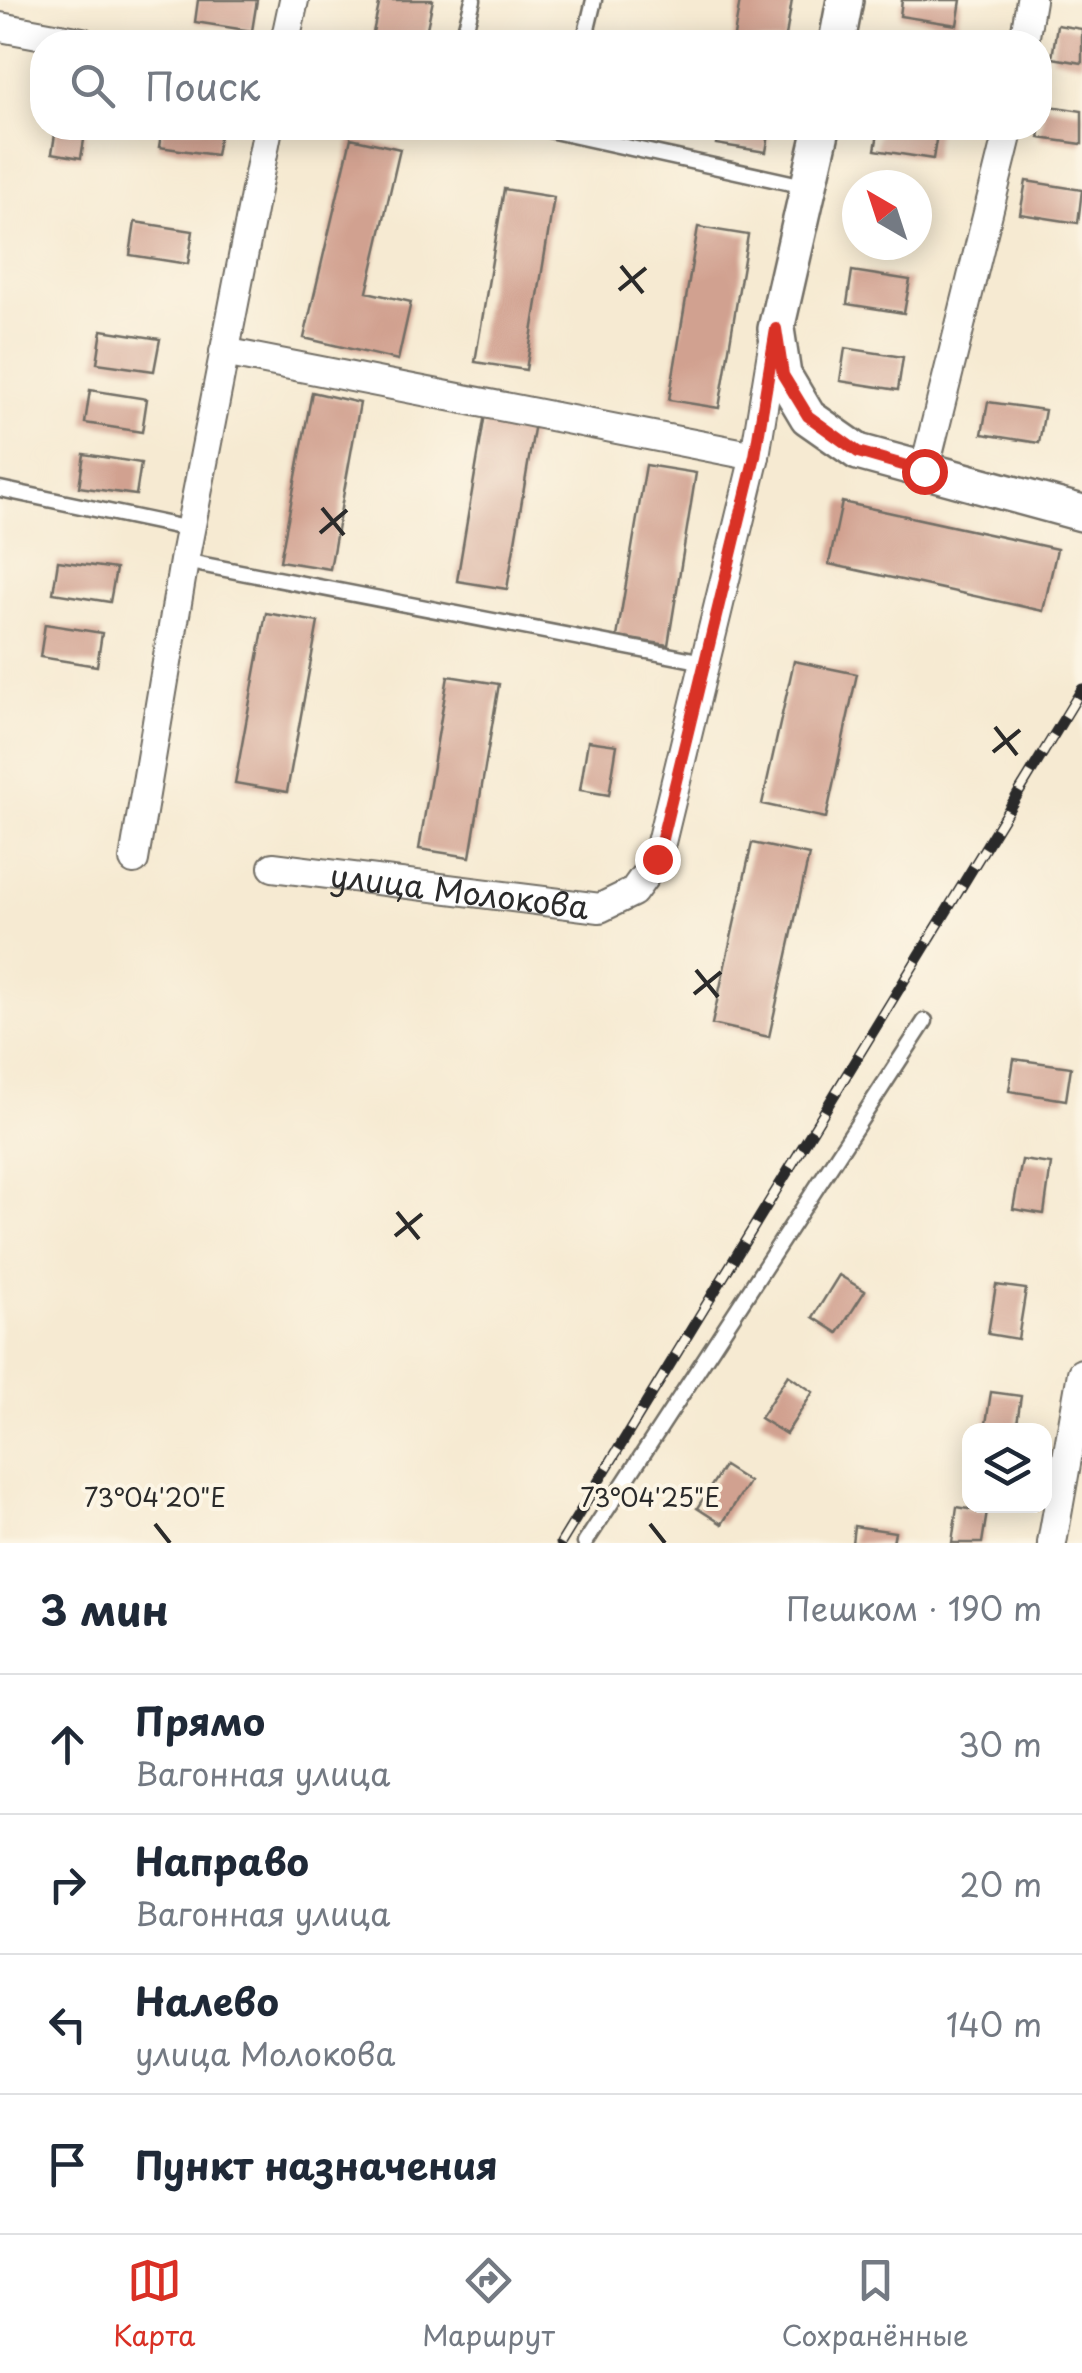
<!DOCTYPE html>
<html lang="ru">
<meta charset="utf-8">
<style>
:root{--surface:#fff;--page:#f6f6f7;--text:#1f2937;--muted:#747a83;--line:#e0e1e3;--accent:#d93025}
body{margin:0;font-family:"Playpen Sans",sans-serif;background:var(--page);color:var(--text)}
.controls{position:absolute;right:30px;bottom:30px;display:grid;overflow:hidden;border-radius:20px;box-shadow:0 5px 25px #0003}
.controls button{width:90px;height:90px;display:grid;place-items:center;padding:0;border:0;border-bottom:2px solid var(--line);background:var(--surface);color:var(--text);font:50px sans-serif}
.compass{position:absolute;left:842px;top:170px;width:90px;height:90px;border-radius:50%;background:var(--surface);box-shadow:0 5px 25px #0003;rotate:321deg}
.stop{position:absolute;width:30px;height:30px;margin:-22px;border:8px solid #d93025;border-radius:50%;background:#fff}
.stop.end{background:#d93025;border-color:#fff;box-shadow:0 2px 10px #0008}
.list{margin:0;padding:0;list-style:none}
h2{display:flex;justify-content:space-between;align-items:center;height:130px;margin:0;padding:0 40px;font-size:42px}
h2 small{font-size:32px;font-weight:400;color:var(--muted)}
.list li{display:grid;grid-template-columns:65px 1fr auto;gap:30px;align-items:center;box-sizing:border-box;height:140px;padding:0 40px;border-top:2px solid var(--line)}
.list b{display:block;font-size:38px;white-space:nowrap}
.list p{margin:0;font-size:32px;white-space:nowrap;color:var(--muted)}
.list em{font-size:32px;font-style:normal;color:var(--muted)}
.icon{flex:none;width:55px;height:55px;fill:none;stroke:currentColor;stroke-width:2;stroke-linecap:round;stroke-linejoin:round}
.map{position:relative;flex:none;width:1082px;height:1543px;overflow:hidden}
.search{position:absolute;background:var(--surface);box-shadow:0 5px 25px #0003;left:30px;right:30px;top:30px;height:110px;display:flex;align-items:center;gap:25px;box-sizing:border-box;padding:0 35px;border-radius:40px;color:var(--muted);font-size:38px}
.sheet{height:690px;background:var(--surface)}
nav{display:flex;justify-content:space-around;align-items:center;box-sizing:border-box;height:140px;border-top:2px solid var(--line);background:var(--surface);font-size:28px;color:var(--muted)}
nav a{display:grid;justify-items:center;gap:5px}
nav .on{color:var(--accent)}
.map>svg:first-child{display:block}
.building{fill:#d1a190}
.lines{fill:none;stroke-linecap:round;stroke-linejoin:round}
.service-casing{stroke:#726e65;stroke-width:19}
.minor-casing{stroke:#726e65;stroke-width:32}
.tertiary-casing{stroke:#726e65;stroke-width:40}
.service{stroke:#fff;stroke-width:14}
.minor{stroke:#fff;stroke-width:28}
.tertiary{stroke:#fff;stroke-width:35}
.rail-casing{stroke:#2b2b2b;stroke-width:11}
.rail{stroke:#fcf5e5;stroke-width:8;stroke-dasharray:22;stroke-linecap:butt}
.route{stroke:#d93025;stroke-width:12}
.ticks{fill:none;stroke:#2b2b2b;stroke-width:4}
.labels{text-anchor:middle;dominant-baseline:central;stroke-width:8;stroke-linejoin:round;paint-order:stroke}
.street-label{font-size:32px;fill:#2b2b2b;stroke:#fcf5e5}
.ticks-label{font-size:25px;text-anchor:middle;fill:#2b2b2b;stroke:#fcf5e5;stroke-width:8;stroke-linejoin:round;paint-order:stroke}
</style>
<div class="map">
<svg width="1082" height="1543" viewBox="0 0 1082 1543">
<rect width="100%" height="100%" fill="#fcf5e5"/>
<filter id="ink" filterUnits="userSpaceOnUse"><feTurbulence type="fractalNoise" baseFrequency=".01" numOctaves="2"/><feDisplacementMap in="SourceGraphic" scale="20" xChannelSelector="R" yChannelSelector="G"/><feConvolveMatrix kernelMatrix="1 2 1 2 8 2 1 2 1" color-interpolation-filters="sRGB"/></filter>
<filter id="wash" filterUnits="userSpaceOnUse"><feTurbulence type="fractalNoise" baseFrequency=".0048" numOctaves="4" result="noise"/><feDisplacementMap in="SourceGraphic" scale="40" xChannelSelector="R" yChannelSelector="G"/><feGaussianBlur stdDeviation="2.25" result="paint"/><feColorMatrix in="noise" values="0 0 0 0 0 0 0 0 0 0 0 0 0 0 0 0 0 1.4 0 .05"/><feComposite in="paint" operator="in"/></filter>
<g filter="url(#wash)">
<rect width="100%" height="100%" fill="#f6ead2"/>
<g id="blocks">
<path class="building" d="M198,0H257L252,31L195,22Z
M380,0H433L424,42H371Z
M740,0H792L785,42H733Z
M902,0H961L957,25L900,16Z
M1057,25L1082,29V63L1052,58Z
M1044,105L1082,111V144L1039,138Z
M56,128H86L81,158L52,153Z
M162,128H221L216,155L159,147Z
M719,128H770L766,152L716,144Z
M879,128H938L933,159L875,150Z
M351,138L400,149L367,292L411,302L398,360L304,338Z
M1026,181L1082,190L1078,223L1020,214Z
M504,189L554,197L526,370L475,362Z
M135,222L193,231L188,264L130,255Z
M698,227L748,235L719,408L669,400Z
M852,271L910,280L904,313L847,304Z
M102,330L160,339L154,371L97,363Z
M845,348L903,357L898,390L840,381Z
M90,390L147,399L142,432L85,423Z
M312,392L360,403L330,569L280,561Z
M988,402L1045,410L1039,443L982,434Z
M486,408L536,417L507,589L457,581Z
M84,454L141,463L136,495L79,487Z
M646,465L696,473L668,645L617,637Z
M842,502L1057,549L1043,611L829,564Z
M58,561L116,569L110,602L53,593Z
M266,613L318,622L287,792L235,783Z
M45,624L102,633L97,666L40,657Z
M794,661L857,674L826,818L762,804Z
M448,676L499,684L470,857L419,849Z
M588,741L617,745L609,795L580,790Z
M752,843L809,855L769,1037L712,1024Z
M1014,1059L1071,1067L1066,1100L1009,1091Z
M1022,1160L1051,1164L1044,1214L1013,1209Z
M839,1275L865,1291L838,1333L813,1317Z
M996,1285L1026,1289L1018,1339L988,1334Z
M788,1375L813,1392L786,1434L760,1418Z
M991,1392L1021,1396L1016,1430H985Z
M724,1466L749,1482L722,1524L697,1508Z
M957,1507L987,1512L982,1543H952Z
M854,1526L895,1532L893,1543H852Z"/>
</g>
</g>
<g filter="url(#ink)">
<use href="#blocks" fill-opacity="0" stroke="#726e65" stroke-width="2.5"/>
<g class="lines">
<g class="service-casing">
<path id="service" d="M462,42L473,0
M584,42L594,0
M540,128L809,187
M0,489L190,529
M184,561L704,662
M585,1543L925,1021"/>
</g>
<g class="minor-casing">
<g id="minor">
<path d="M0,27L82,42"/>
<path d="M285,42L294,0"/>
<path d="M1024,42L1031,0"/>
<path d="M224,352L755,456"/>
<path d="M924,471L1009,128"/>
<path d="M134,860L184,561L268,128"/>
<path id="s1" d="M273,867L600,908L633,892L657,859L755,456L773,346"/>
<path d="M1052,1543L1082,1373"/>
</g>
</g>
<g class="tertiary-casing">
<path id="tertiary" d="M837,42L845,0
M822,128L776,329L783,375L808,417L858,452L1082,513"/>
</g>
<use href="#service" class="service"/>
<use href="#minor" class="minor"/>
<use href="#tertiary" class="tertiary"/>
<g class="rail-casing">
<path id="rail" d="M561,1543L1082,689"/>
</g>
<use href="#rail" class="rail"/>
</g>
</g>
<g class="lines" filter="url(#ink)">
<path class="route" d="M657,859L755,456L776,329L783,375L808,416L858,452L924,471"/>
</g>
<path class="ticks" d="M621,266L643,293M619,290L646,268M322,508L344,535M320,533L347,510M995,727L1017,755M993,752L1020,730M696,970L718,997M694,994L721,972M397,1212L419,1239M395,1236L422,1214M155,1524L170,1543M650,1524L665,1543"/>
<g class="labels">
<g class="street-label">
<text stroke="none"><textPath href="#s1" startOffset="188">улица Молокова</textPath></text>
</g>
</g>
<g class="ticks-label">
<text x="155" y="1507">73°04'20"E</text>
<text x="650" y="1507">73°04'25"E</text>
</g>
</svg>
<div class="controls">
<button><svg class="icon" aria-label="layers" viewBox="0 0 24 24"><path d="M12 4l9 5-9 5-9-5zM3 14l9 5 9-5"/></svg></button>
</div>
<svg class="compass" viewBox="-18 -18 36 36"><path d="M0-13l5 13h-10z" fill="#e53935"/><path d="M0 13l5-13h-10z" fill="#747a83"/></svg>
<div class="stop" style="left:924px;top:471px"></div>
<div class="stop end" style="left:657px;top:859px"></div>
<div class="search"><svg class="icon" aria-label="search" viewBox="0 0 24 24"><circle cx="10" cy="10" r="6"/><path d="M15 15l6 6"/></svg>Поиск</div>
</div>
<section class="sheet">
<h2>3 мин<small>Пешком · 190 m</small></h2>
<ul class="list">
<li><svg class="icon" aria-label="ahead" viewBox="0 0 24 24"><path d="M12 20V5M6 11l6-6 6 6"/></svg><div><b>Прямо</b><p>Вагонная улица</p></div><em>30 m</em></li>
<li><svg class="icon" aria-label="right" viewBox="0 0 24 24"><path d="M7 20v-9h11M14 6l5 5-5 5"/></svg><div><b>Направо</b><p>Вагонная улица</p></div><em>20 m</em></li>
<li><svg class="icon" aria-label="left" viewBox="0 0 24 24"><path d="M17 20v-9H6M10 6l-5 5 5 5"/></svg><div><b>Налево</b><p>улица Молокова</p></div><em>140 m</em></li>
<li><svg class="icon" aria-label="arrive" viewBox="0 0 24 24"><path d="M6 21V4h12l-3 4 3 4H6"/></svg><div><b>Пункт назначения</b></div></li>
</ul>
</section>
<nav>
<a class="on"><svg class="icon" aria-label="map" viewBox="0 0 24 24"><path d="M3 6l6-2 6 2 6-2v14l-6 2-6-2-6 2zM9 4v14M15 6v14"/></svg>Карта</a>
<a><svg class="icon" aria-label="directions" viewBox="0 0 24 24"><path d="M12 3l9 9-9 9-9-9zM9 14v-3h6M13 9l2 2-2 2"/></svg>Маршрут</a>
<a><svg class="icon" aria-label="saved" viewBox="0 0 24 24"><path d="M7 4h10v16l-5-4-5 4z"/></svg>Сохранённые</a>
</nav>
